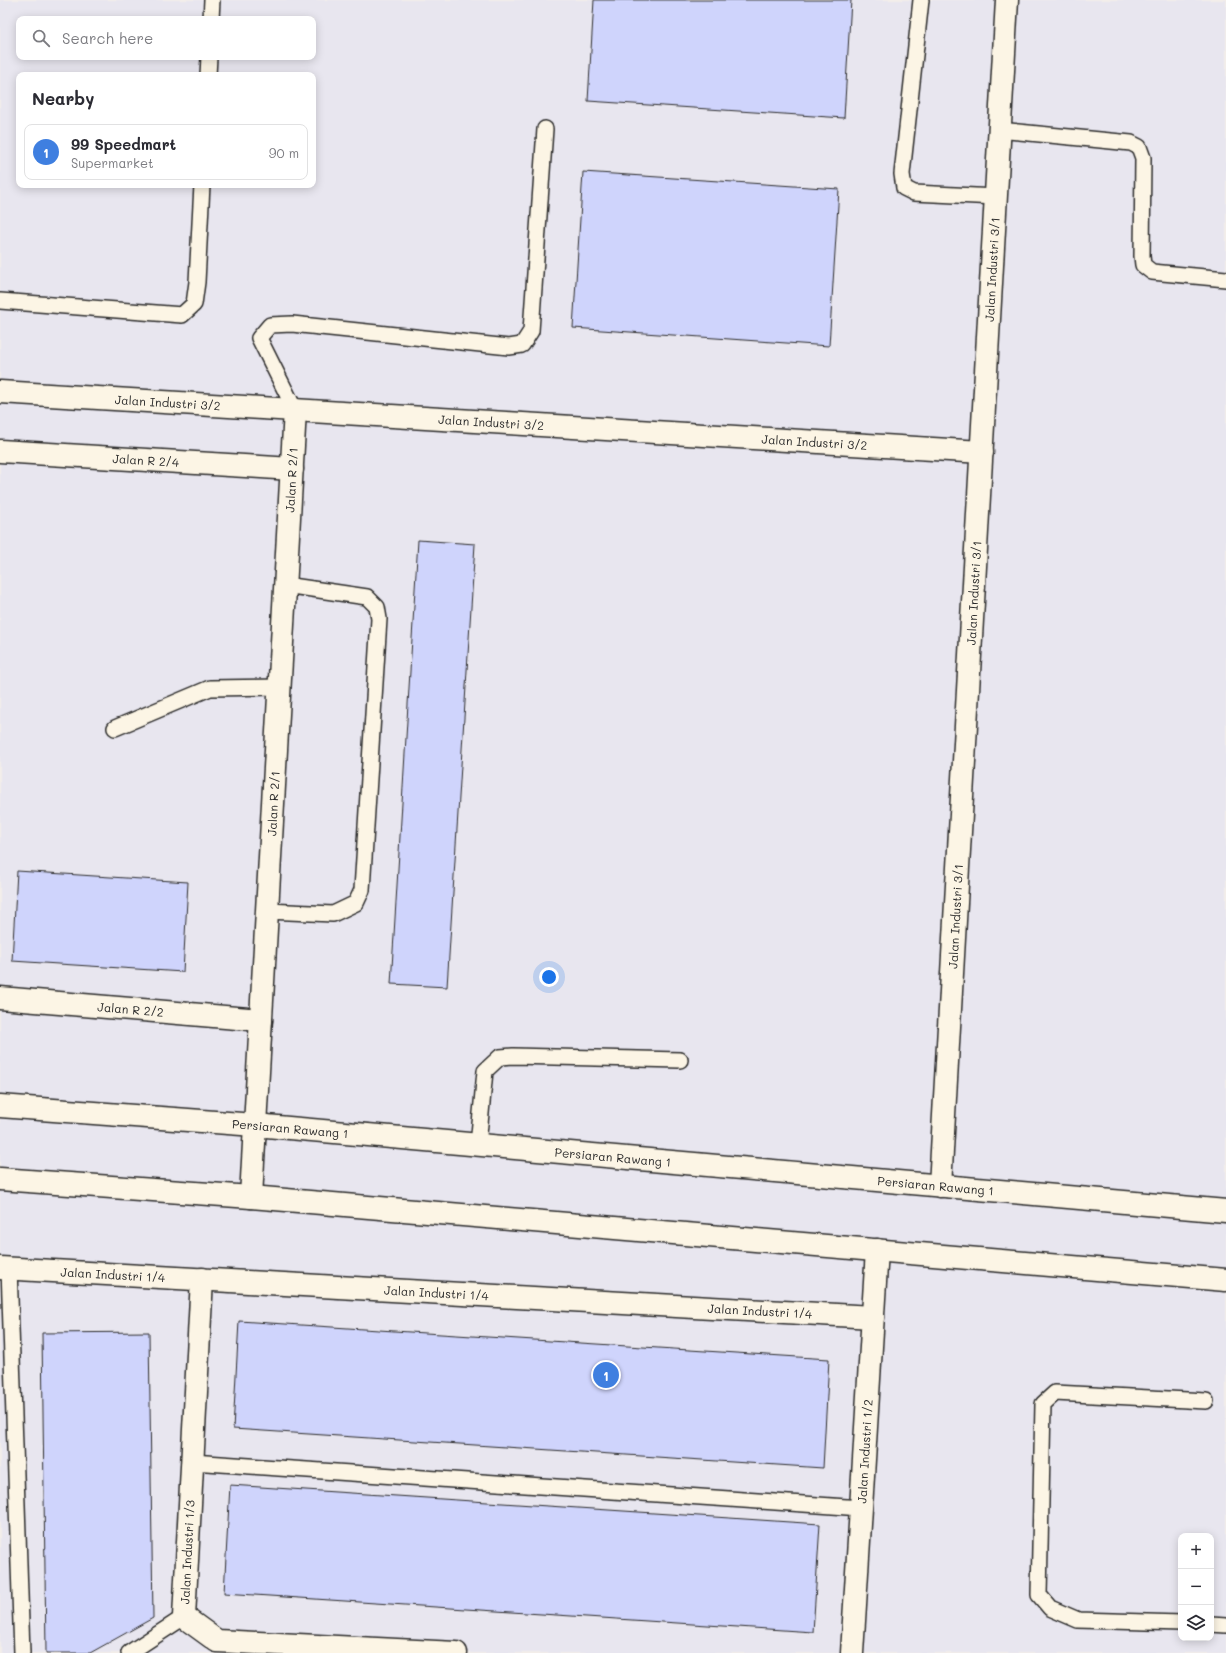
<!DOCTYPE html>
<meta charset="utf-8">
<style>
:root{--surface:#fff;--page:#f2f2f3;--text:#2b2b33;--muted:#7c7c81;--line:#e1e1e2;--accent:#db2777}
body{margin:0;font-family:Mali,sans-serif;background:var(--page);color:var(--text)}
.controls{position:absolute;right:12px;bottom:12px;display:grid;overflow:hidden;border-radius:8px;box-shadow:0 2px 10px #0003}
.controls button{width:36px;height:36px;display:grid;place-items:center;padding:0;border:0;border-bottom:1px solid var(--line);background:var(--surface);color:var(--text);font:20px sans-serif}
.you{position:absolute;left:549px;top:977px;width:14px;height:14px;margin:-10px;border:3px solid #fff;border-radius:50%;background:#1a73e8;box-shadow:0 0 0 6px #1a73e833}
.badge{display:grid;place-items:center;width:26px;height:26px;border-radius:50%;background:var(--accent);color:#fff;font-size:13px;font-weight:700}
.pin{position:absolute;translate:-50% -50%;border:2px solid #fff;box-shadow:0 1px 4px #0006}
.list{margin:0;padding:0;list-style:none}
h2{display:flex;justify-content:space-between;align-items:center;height:52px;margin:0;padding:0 16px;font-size:17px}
h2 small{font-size:13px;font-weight:400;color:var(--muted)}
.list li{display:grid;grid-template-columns:26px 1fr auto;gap:12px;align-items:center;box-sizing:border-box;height:56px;margin:0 8px 8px;padding:0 8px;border:1px solid var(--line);border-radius:8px}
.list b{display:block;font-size:15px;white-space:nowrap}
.list p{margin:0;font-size:13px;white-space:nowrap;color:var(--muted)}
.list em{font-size:13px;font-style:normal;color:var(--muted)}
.icon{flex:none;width:22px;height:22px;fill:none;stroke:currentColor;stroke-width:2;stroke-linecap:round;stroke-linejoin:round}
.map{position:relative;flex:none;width:1226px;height:1653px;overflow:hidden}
.search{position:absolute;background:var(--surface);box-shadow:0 2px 10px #0003;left:16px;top:16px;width:300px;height:44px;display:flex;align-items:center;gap:10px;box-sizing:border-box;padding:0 14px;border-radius:8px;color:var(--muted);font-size:15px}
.panel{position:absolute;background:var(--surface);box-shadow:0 2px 10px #0003;left:16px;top:72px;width:300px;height:116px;border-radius:8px}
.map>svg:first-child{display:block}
.built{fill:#e8e6ef;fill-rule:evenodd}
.building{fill:#cfd4fc;stroke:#2b2b2b}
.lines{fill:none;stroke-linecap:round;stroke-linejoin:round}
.service-casing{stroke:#2b2b2b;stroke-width:18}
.minor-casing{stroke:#2b2b2b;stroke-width:25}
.tertiary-casing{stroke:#2b2b2b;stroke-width:25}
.service{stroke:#fcf5e5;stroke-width:15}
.minor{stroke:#fcf5e5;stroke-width:22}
.tertiary{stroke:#fcf5e5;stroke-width:22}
.labels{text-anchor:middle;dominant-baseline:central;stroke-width:3.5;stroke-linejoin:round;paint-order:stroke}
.street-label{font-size:12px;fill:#2b2b2b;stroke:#fcf5e5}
</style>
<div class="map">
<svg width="1226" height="1653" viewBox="0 0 1226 1653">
<rect width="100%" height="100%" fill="#f3eeea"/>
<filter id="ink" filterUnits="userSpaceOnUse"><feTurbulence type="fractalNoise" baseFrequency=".025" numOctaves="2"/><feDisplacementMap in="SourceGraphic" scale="8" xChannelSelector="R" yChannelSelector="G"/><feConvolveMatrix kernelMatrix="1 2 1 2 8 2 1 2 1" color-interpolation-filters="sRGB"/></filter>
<g filter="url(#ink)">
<path class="built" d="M0,0H1226V1653H0ZM19,19H313V57H19ZM19,75H313V185H19ZM1181,1536H1211V1638H1181Z"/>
<path class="building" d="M594,0H851L844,118L588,101Z
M583,172L839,189L829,346L573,328Z
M418,540L475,544L447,987L391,984Z
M17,871L188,882L183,972L12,961Z
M239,1321L829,1359L823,1468L233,1429Z
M149,1332L153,1618L90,1653H46L42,1333Z
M230,1485L820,1524L813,1632L224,1593Z"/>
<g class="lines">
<g class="service-casing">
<path id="service" d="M921,0L902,174L904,188L914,193L996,197
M211,19L212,0
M208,75L209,57
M999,130L1131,143L1139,147L1143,158L1142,256L1143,265L1152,272L1226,279
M0,301L182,315L194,304L197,282L202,185
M295,410L259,338L270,325L292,324L509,347L522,345L531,331L545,129
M115,728L210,688L279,687
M267,911L333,914L356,903L362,890L379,619L377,607L367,597L285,585
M478,1145L485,1071L500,1057L513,1056L680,1060
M9,1268L22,1653
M192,1462L861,1508
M1181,1623L1078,1620L1050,1608L1039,1595L1043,1404L1055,1393L1206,1401
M1211,1624L1226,1625
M129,1653L184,1617"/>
</g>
<g class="minor-casing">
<g id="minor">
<path id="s1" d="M0,392L982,452"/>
<path id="s2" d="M0,451L292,469"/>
<path id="s3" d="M0,998L261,1020"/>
<path id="s4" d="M940,1186L1007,0"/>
<path id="s5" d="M251,1197L295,410"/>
<path id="s6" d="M0,1268L873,1317"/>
<path d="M202,1279L184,1617L217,1641L456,1653"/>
<path id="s7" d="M852,1653L877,1250"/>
</g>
</g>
<g class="tertiary-casing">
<g id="tertiary">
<path id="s8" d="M0,1106L255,1125L1226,1211"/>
<path d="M0,1179L251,1197L1226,1280"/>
</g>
</g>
<use href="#service" class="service"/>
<use href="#minor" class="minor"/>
<use href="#tertiary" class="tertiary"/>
</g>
</g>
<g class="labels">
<g class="street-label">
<text stroke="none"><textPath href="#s4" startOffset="918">Jalan Industri 3/1</textPath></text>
<text stroke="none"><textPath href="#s1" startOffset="168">Jalan Industri 3/2</textPath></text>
<text stroke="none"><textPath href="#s1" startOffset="492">Jalan Industri 3/2</textPath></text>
<text stroke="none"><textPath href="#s1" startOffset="816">Jalan Industri 3/2</textPath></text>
<text stroke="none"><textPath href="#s2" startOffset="146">Jalan R 2/4</textPath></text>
<text stroke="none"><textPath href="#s5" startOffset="718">Jalan R 2/1</textPath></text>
<text stroke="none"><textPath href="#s4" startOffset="594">Jalan Industri 3/1</textPath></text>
<text stroke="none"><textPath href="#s5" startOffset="394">Jalan R 2/1</textPath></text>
<text stroke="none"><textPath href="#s4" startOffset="270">Jalan Industri 3/1</textPath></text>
<text stroke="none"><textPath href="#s3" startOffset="131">Jalan R 2/2</textPath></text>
<text stroke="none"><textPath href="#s8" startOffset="291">Persiaran Rawang 1</textPath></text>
<text stroke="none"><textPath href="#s8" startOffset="615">Persiaran Rawang 1</textPath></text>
<text stroke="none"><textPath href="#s8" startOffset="939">Persiaran Rawang 1</textPath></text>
<text stroke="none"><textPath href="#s6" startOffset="113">Jalan Industri 1/4</textPath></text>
<text stroke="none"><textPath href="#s6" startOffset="437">Jalan Industri 1/4</textPath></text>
<text stroke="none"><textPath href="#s6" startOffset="761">Jalan Industri 1/4</textPath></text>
<text stroke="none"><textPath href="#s7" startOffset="202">Jalan Industri 1/2</textPath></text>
<text transform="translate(187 1552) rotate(-87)">Jalan Industri 1/3</text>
</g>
</g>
</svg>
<div class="controls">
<button>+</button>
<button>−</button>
<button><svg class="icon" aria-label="layers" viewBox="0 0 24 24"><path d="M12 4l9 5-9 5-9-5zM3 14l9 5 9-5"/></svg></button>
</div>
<div class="you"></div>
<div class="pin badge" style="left:606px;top:1375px;background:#3f7fe0">1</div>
<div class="search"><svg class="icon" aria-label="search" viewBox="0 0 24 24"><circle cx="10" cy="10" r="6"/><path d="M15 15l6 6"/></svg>Search here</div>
<section class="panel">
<h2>Nearby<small></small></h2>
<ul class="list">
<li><span class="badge" style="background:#3f7fe0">1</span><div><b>99 Speedmart</b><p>Supermarket</p></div><em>90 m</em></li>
</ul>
</section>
</div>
